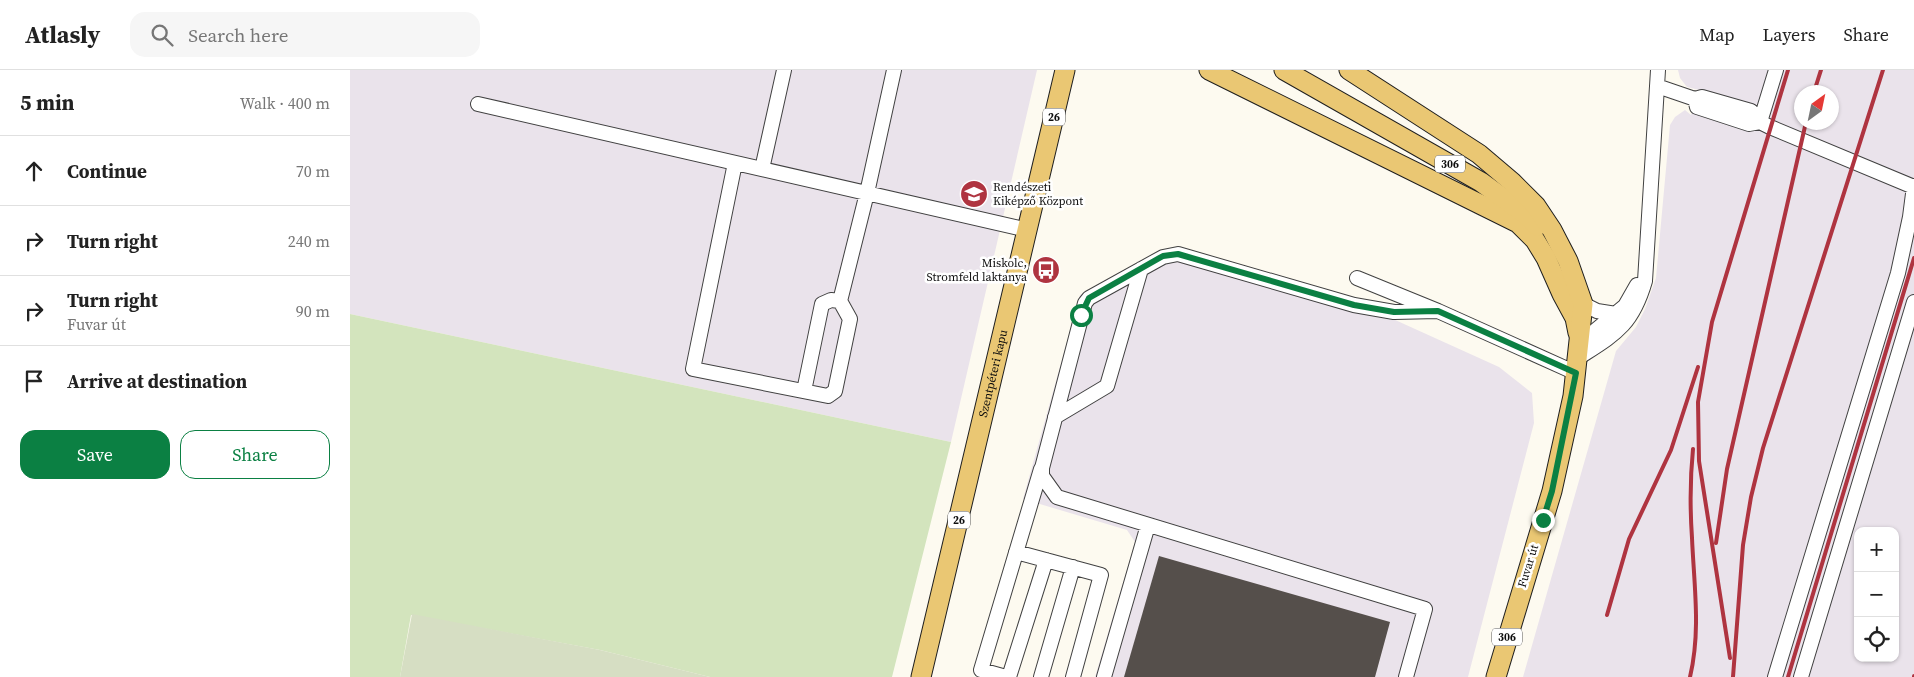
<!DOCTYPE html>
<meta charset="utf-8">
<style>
:root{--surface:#fff;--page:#f6f6f6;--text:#222;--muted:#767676;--line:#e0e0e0;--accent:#0b8043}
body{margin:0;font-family:"Source Serif 4",serif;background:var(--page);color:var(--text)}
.controls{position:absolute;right:15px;bottom:15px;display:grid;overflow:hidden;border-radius:10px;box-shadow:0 1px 4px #0004}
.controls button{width:45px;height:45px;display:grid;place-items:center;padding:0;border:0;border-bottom:1px solid var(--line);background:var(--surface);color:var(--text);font:25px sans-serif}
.compass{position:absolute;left:1444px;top:15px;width:45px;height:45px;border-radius:50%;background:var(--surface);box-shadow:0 1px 4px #0004;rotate:33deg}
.stop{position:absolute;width:15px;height:15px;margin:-11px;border:4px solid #0b8043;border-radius:50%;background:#fff}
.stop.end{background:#0b8043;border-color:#fff;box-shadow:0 1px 5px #0008}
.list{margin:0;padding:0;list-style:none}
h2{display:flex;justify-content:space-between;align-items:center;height:65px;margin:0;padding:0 20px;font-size:21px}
h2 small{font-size:16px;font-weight:400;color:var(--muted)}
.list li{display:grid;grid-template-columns:32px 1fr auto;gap:15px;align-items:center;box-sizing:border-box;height:70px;padding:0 20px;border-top:1px solid var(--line)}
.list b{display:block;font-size:19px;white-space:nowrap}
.list p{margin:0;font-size:16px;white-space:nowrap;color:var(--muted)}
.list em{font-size:16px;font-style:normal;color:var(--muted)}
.actions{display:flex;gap:10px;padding:15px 20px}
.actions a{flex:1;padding:11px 0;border:1px solid var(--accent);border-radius:15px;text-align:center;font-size:18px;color:var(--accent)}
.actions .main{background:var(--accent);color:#fff}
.icon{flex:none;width:28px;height:28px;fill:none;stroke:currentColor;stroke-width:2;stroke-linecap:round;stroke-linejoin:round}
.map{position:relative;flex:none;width:1564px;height:607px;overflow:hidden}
header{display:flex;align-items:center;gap:30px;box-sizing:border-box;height:70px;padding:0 25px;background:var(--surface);border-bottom:1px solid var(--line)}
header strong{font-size:24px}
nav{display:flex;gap:28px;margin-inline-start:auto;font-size:18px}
.search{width:350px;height:45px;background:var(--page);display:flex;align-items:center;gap:12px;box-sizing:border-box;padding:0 18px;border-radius:15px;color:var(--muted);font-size:19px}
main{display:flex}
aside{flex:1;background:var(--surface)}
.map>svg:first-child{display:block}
.industrial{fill:#eae3eb;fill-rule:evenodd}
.green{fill:#d3e4bd}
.cemetery{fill:#d6dec3}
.building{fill:#554f4b}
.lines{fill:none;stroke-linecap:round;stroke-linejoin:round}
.minor-casing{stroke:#414141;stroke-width:16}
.major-casing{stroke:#1f1f1f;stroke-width:21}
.minor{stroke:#fff;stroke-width:14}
.major{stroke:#eac773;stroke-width:19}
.rail{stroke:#af3440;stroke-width:4}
.route{stroke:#0b8043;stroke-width:6}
.labels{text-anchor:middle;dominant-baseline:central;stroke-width:5;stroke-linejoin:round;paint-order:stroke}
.shield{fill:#fff;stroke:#565656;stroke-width:1}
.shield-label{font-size:11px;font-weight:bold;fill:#0e0e0e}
.poi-label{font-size:12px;fill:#0e0e0e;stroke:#fff;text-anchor:start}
.street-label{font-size:12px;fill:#0e0e0e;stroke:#fff}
</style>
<header>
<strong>Atlasly</strong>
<div class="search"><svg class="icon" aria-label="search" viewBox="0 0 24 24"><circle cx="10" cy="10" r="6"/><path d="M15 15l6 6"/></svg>Search here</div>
<nav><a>Map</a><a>Layers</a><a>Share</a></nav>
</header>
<main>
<aside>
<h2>5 min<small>Walk · 400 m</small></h2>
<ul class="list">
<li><svg class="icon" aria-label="ahead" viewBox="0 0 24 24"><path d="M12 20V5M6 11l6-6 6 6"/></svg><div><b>Continue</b></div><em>70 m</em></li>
<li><svg class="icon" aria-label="right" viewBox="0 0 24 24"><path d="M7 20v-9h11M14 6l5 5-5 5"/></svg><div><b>Turn right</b></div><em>240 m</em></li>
<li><svg class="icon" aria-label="right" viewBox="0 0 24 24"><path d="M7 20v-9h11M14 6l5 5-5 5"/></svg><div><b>Turn right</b><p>Fuvar út</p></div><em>90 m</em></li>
<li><svg class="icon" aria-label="arrive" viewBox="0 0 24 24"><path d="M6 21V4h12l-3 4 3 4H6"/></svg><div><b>Arrive at destination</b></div></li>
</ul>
<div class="actions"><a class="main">Save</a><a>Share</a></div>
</aside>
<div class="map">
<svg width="1564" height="607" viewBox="0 0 1564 607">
<rect width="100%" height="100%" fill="#fdfaf0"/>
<path class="industrial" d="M0,0H687L601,372L0,244Z
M1328,0H1564V607H1173L1266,281L1286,257L1295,239L1306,208L1320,55L1325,47L1335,40L1341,45L1349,20L1337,17L1330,8ZM1452,22H1482V52H1452ZM1508,461H1545V588H1508Z
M821,178L1009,240L1043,249L1149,297L1182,323L1184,353L1118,607H745L785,472L777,460L673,429L730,225Z"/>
<path class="green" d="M0,244L601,372L542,607H360L250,580L61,545L50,607H0Z"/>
<path class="cemetery" d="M62,544L250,580L360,607H50Z"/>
<path class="building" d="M809,486L1040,552L1025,607H774Z"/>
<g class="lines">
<g class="minor-casing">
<path id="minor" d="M1307,16L1345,29L1352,27L1401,41L1410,52L1420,57L1564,117
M1345,29L1347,37L1399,54L1410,52
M128,34L678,160
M1410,52L1426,0
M385,93L343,299L478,326L485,321L500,249L490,231L481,230L472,234L454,321
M412,99L434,0
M1007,208L1088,241L1226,303
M490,231L517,123L544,0
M1233,234L1247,241L1266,244
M1229,274L1275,236L1287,215
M1228,288C1265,264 1282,256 1295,211L1308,0
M705,347L757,316L791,199
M666,482L751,505L723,607
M656,607L631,600L691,399
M659,607L696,490
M691,607L723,497
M754,607L798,455
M1056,607L1075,539L707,427L692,406V398L735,233L739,228L813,187L828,184L1004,235L1044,242L1088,241
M1425,607L1548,203L1560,147L1564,116
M1451,607L1564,232"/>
</g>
<g class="major-casing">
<g id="major">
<path d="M859,0L1168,153L1185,170L1196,188L1212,224L1225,248L1228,263"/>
<path d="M934,0L1131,112L1175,144L1187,156"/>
<path d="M999,0L1129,84L1162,112L1186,136L1202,160L1218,191L1233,234L1223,326L1202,421L1146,607"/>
<path id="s1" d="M571,607L715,0"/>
</g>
</g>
<use href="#minor" class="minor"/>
<use href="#major" class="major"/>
<path class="rail" d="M1464,22L1471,0
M1366,473L1377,399L1456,52
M1257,545L1279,469L1321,380L1348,297
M1380,588L1349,391L1348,332L1362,252L1438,0
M1340,607C1351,561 1344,515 1342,468C1340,439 1340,409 1343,379
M1383,607L1393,475L1401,427L1413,378L1533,0
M1438,607L1564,188
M1564,607V606"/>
</g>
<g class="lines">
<path class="route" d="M731,245L739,228L813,186L828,184L1004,235L1044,242L1088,241L1226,303L1202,421L1193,450"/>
</g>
<defs>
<g id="school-disc" transform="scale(1.4375)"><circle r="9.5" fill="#af3440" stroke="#fff"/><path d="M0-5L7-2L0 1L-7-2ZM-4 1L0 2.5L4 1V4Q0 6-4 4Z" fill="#fff"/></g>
<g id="bus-disc" transform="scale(1.4375)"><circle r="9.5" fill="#af3440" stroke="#fff"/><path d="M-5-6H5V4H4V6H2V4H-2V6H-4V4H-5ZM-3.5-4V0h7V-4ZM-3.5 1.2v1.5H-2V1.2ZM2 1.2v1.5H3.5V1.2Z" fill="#fff"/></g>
</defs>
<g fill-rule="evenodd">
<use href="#school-disc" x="624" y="124"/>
<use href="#bus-disc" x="696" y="200"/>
</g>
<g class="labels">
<g class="shield">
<rect x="693" y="38.5" width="22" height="17" rx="4"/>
<rect x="1085" y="85.5" width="30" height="17" rx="4"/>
<rect x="598" y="441.5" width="22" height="17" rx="4"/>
<rect x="1142" y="558.5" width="30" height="17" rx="4"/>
</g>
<g class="shield-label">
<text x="704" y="47">26</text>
<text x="1100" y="94">306</text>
<text x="609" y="450">26</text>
<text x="1157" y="567">306</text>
</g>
<g class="poi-label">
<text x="643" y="117">Rendészeti<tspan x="643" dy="14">Kiképző Központ</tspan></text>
<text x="677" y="193" text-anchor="end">Miskolc,<tspan x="677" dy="14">Stromfeld laktanya</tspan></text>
</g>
<g class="street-label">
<text stroke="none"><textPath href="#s1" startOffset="312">Szentpéteri kapu</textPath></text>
<text transform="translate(1178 496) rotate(-73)">Fuvar út</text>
</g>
</g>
</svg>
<div class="controls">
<button>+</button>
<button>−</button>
<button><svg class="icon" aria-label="locate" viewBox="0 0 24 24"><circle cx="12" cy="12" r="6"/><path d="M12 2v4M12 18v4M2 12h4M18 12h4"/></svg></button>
</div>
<svg class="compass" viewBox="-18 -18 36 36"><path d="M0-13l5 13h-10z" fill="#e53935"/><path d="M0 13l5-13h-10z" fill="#767676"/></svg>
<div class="stop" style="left:731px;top:245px"></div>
<div class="stop end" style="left:1193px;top:450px"></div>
</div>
</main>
